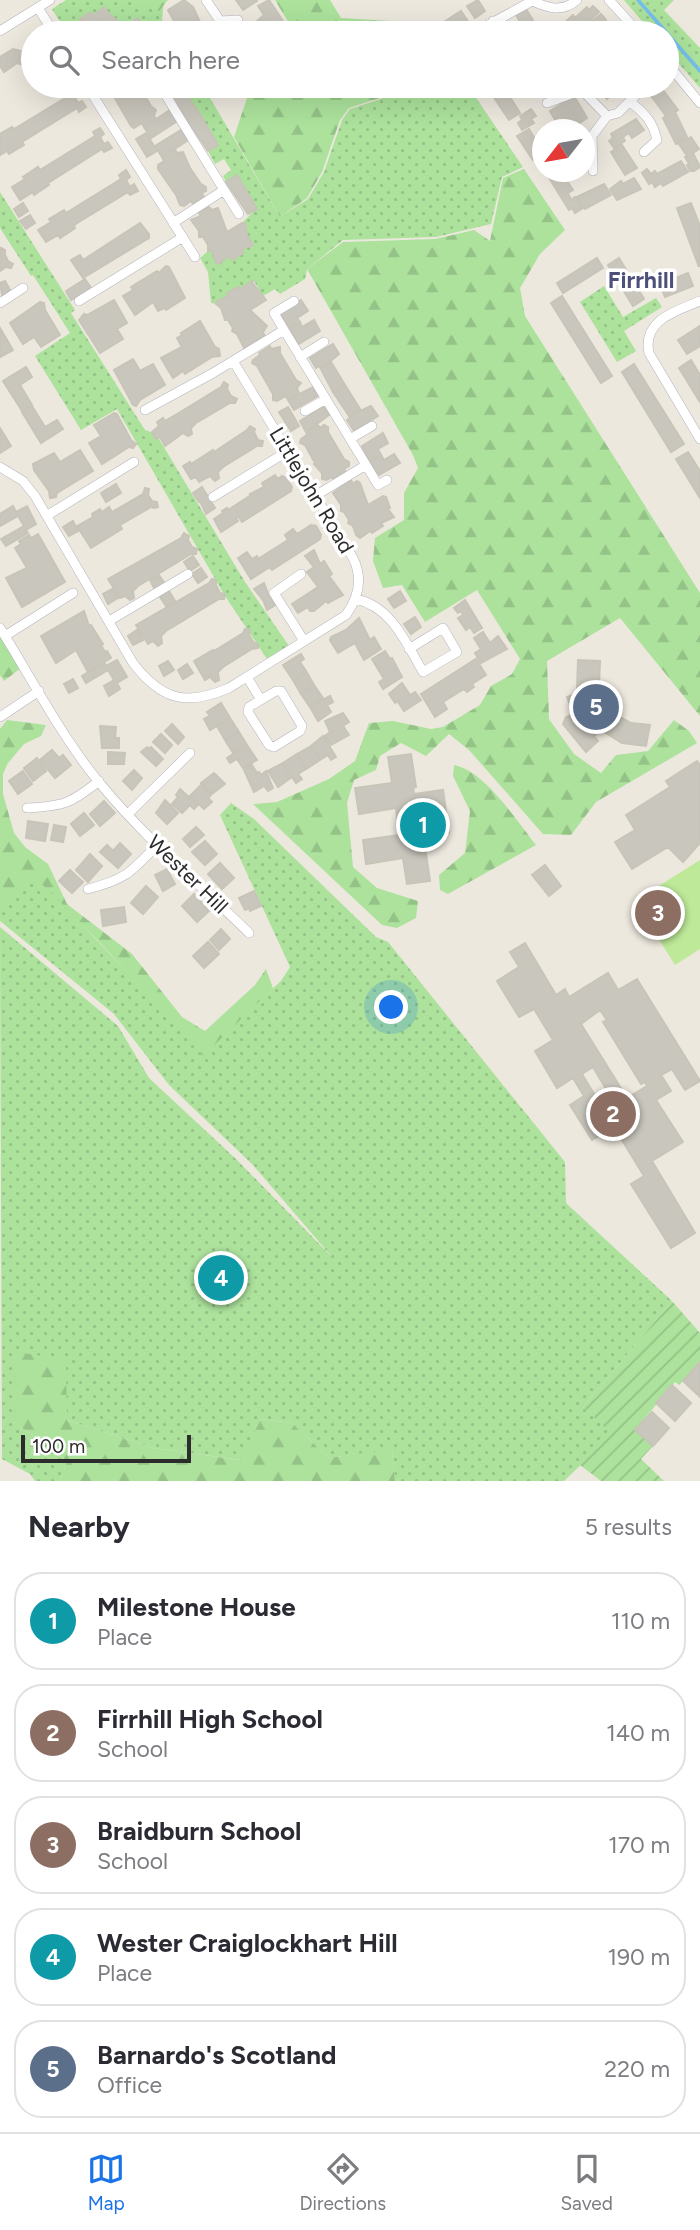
<!DOCTYPE html>
<style>
:root{--surface:#fff;--page:#f7f7f7;--text:#2b2b33;--muted:#7c7c81;--line:#e1e1e2;--accent:#1a73e8}
body{margin:0;font-family:Figtree,sans-serif;background:var(--page);color:var(--text)}
.compass{position:absolute;left:532px;top:119px;width:63px;height:63px;border-radius:50%;background:var(--surface);box-shadow:0 7px 28px #0002;rotate:239deg}
.scale{position:absolute;left:21px;bottom:18px;width:170px;box-sizing:border-box;padding-left:7px;border:4px solid #2c2c2c;border-top:0;font-size:19px;line-height:24px;white-space:nowrap;color:#2c2c2c;-webkit-text-stroke:5px #fff;paint-order:stroke}
.you{position:absolute;left:392px;top:1008px;width:24px;height:24px;margin:-18px;border:5px solid #fff;border-radius:50%;background:#1a73e8;box-shadow:0 0 0 10px #1a73e833}
.badge{display:grid;place-items:center;width:46px;height:46px;border-radius:50%;background:var(--accent);color:#fff;font-size:23px;font-weight:700}
.pin{position:absolute;translate:-50% -50%;border:4px solid #fff;box-shadow:0 2px 7px #0006}
.list{margin:0;padding:0;list-style:none}
h2{display:flex;justify-content:space-between;align-items:center;height:91px;margin:0;padding:0 28px;font-size:30px}
h2 small{font-size:23px;font-weight:400;color:var(--muted)}
.list li{display:grid;grid-template-columns:46px 1fr auto;gap:21px;align-items:center;box-sizing:border-box;height:98px;margin:0 14px 14px;padding:0 14px;border:2px solid var(--line);border-radius:28px}
.list b{display:block;font-size:26px;white-space:nowrap}
.list p{margin:0;font-size:23px;white-space:nowrap;color:var(--muted)}
.list em{font-size:23px;font-style:normal;color:var(--muted)}
.icon{flex:none;width:38px;height:38px;fill:none;stroke:currentColor;stroke-width:2;stroke-linecap:round;stroke-linejoin:round}
.map{position:relative;flex:none;width:700px;height:1481px;overflow:hidden}
.search{position:absolute;background:var(--surface);box-shadow:0 7px 28px #0002;left:21px;right:21px;top:21px;height:77px;display:flex;align-items:center;gap:18px;box-sizing:border-box;padding:0 24px;border-radius:38px;color:var(--muted);font-size:26px}
.sheet{height:651px;background:var(--surface)}
nav{display:flex;justify-content:space-around;align-items:center;box-sizing:border-box;height:98px;border-top:2px solid var(--line);background:var(--surface);font-size:19px;color:var(--muted)}
nav a{display:grid;justify-items:center;gap:4px}
nav .on{color:var(--accent)}
.map>svg:first-child{display:block}
.grass{fill:url(#grass-dots)}
.forest{fill:url(#forest-firs)}
.garden{fill:url(#garden-furrows)}
.pitch{fill:#bde998}
.lines{fill:none;stroke-linecap:round;stroke-linejoin:round}
.stream{stroke:#74beec;stroke-width:3.5}
.building{fill:#c9c6bd;stroke:#c8c4b8;stroke-width:2;fill-rule:evenodd}
.street-casing{stroke:#b2b3bf;stroke-width:10}
.street{stroke:#fff;stroke-width:9}
.labels{text-anchor:middle;dominant-baseline:central;stroke-width:7;stroke-linejoin:round;paint-order:stroke}
.street-label{font-size:21px;fill:#2c2c2c;stroke:#fff}
.neighbourhood-label{font-size:23px;font-weight:bold;fill:#4d507b;stroke:#fff}
</style>
<div class="map">
<svg width="700" height="1481" viewBox="0 0 700 1481">
<defs>
<pattern id="grass-dots" width="8" height="8" patternUnits="userSpaceOnUse" patternTransform="scale(1.75)"><rect width="8" height="8" fill="#ace29c"/><path d="M2 2h.1M6 6h.1" fill="none" stroke="#94c287" stroke-width="1.8" stroke-linecap="round"/></pattern>
<pattern id="forest-firs" width="22" height="20" patternUnits="userSpaceOnUse" patternTransform="scale(1.75)"><rect width="22" height="20" fill="#ace29c"/><path d="M5 1l3.5 6h-7zM16 11l3.5 6h-7z" fill="#94c287"/></pattern>
<pattern id="garden-furrows" width="10" height="10" patternUnits="userSpaceOnUse" patternTransform="scale(1.75)"><rect width="10" height="10" fill="#ace29c"/><path d="M-1 1l2-2M0 10L10 0M9 11l2-2" fill="none" stroke="#94c287"/></pattern>
</defs>
<rect width="100%" height="100%" fill="#ede8de"/>
<path class="grass" d="M66,0H164L162,20L170,33H147L138,18L119,26L118,21L110,15L104,7L93,16L91,12L84,25L78,29L74,28L71,32L65,30L52,9Z
M624,0H674L664,10L700,48V88L667,50V33H652Z
M180,86H203L280,217L308,199L324,172L342,120L350,109L420,86H468L523,167L502,177L491,224L436,237L343,240L307,269L305,279L280,294L275,289L263,296L254,281L240,289L238,287L227,293L229,296L217,301L216,304L211,303L208,272L200,258L208,251H212L215,261L219,264L229,255L243,253L241,250L253,245L247,235L246,226L242,223L257,208L237,176L226,182L223,176L231,170L224,159L215,164L208,151L217,145L204,121Z
M0,192L75,310L71,313L145,430L156,434L245,582L289,646L267,659L225,596L117,409L81,430L35,356L70,333L33,275L31,276L0,228Z
M604,286L623,317L656,298L662,307L624,331L636,351L617,362L580,302Z
M231,803L254,819L376,937L388,942L565,1162L566,1203L672,1301L583,1407L613,1434L564,1481H395L392,1450L329,1458L292,1423L261,1419L241,1460L153,1448L67,1420L14,1422L67,1461L60,1481H35L30,1474L2,1459L0,927L118,1026L149,1078L236,1159L333,1258L253,1165L169,1085L114,1014L0,921V841L27,860L91,934L195,1044L204,1050L281,981L290,967L220,815Z"/>
<path class="forest" d="M133,0H168L159,11L137,4Z
M275,0H330L341,18L427,23L433,33H295Z
M251,86H416L349,108L340,120L322,172L307,198L280,217L234,137Z
M524,169L565,230L540,254L520,288L525,316L700,593V716L620,618L547,661L549,719L574,754L601,773L616,755L648,751L674,720L689,731L697,743L596,802L571,835L543,834L469,750L449,734L426,756L401,743L380,756L376,770L354,780L347,803L353,867L377,888L418,901L416,918L397,928L382,925L253,804L277,802L329,779L355,761L369,723L393,721L431,729L443,727L480,705L491,686L512,674L520,659L477,590L425,622L402,585L383,588L373,561L375,538L404,520V493L418,468L413,455L307,269L343,242L435,239L474,230L490,241L503,178Z
M0,636L21,668L4,681L0,675Z
M7,720L46,725L41,736L24,744L8,763L3,774V794L14,833L25,847L48,864L67,904L132,954L182,1017L205,1031L255,985L266,969L273,988L203,1056L104,947L46,887L30,878L0,916V729Z
M454,765C485,771 516,820 536,845L448,894L440,890L439,875L465,853L470,811L453,776Z
M14,1352L58,1358L66,1365L67,1420L153,1448L240,1460L261,1419L292,1423L329,1458L392,1449L395,1481H60L67,1461L14,1422Z"/>
<path class="garden" d="M672,1301L700,1333V1362L679,1385L675,1382L635,1430L653,1446L641,1459L664,1481H601L580,1465L612,1434L583,1407Z"/>
<path class="pitch" d="M700,860V949L675,965L635,901Z"/>
<g class="lines">
<path class="stream" d="M638,0L700,71"/>
</g>
<path class="building" d="M184,0L193,7L200,22L186,31L182,25L178,28L168,10Z
M236,0H256L257,1L243,10Z
M269,0L285,24L273,32L274,33H261L255,23L264,15L258,6Z
M478,0L485,11L475,18L467,6Z
M593,6L599,12L587,23L585,21L574,33H557L554,29L561,22L563,24L573,15L575,18L587,7L589,10Z
M104,7L110,15L118,21L119,26L108,33H72V29L84,25L80,19L91,12L93,16Z
M526,9L533,20L529,22L536,32L534,33H522L519,27L522,25L516,15Z
M461,11L469,23L452,33H447L441,24Z
M601,14L606,20L602,24L606,28L597,33L589,24Z
M138,18L147,33H134L128,24Z
M13,49L33,54V68L17,63L4,72L0,66V57Z
M108,86H139L151,106L156,110L154,116L156,119L144,127L142,123L134,128L131,126L112,93L108,90Z
M168,86H180L199,113L187,120Z
M206,86H218L220,89L213,94Z
M489,86H502L503,87L492,94L487,87Z
M604,86H618L620,87L607,99L599,90Z
M660,86L678,110L675,112L687,137L676,144L663,118L666,116L649,93Z
M74,87L78,93L74,96L78,103L82,101L86,107L79,112L77,108L22,142L24,145L9,154L7,151L0,155V134L12,127L14,129L70,95L67,91Z
M505,89L520,113L509,120L493,96Z
M574,96L587,118L569,130H561L550,111Z
M531,109L536,116L531,119L534,123L522,130L518,123L522,120L520,116Z
M170,110L176,122L151,138L144,127Z
M199,113L218,145L208,151L187,120Z
M636,119L644,130L632,138L629,133L623,137L625,141L614,148L609,141L613,138L611,134Z
M100,128L104,134L100,137L104,144L108,142L112,148L104,152L102,149L48,183L49,185L34,195L33,192L20,200L12,187L25,179L23,177L38,167L40,170L95,136L93,132Z
M529,129L542,151V154L533,160L517,136Z
M181,130L187,141L162,157L155,146Z
M146,133L157,151L147,157L136,139Z
M691,137L699,149L693,153L700,167L694,171H690L687,165L689,164L685,157L687,156L679,144Z
M622,145L637,168L625,175L611,152Z
M175,149L177,153L183,152L190,168L201,184L206,187V191L202,193L204,197L193,204L191,201L184,206L180,205L176,195L158,169V165L164,161L162,157Z
M681,161L688,172L663,186L661,183L655,187L652,182L649,184L642,173L647,169L651,174L655,171L657,174Z
M126,170L130,177L126,180L130,187L134,184L138,191L130,195L128,192L74,225L75,228L60,238L58,235L46,242L38,230L51,222L49,219L64,210L66,213L121,179L119,175Z
M548,172H561L573,190L568,193L571,200L575,197L583,208L575,213L572,208L569,210L546,173Z
M237,175L257,209L248,214L226,182Z
M634,178L641,189L617,200L610,189L621,181L623,184Z
M604,184L611,195L585,209L577,197Z
M23,203L28,211L19,217L14,209Z
M691,203L700,226L699,267L677,208Z
M209,207L212,210L218,208L227,232L242,223H245L247,235L253,245L241,250L243,253L232,260L229,255L219,264L216,263L212,251H208V245L203,237H199V231L191,220L201,216L199,213Z
M30,215L35,223L26,229L20,221Z
M140,223L149,234V238L83,278L71,260L80,255L83,260Z
M1,248L5,250V255L8,261L13,264L11,268L6,267L0,271Z
M597,258L603,268L563,293L557,283Z
M619,258L644,299L633,306L608,265Z
M166,266L169,267L185,298L166,310L164,308L158,311L153,302L135,315L123,296L133,290L131,287L157,271L159,273Z
M688,273L693,286L665,297L660,284Z
M85,279L91,288L71,300L66,291Z
M254,280L252,282L266,300L250,310L267,326L263,332L265,337L244,348L237,334L232,331L233,328L228,320H225L221,308L216,304L217,301L229,296L227,293L238,287L240,289Z
M5,281L10,290L2,295L0,283Z
M562,296L612,376L601,383L551,303Z
M114,300L127,323L117,329L123,339L100,353L79,320L84,314L87,315Z
M301,300L308,311L297,318L300,322L289,329L280,313Z
M40,302L44,303L45,310L60,335L41,347L34,337L23,344L10,323Z
M314,320L320,331L299,344L289,329L300,322L302,327Z
M200,321L215,347L219,349L220,356L212,357L185,374L183,371L173,378L161,358L182,347L177,338L182,335L181,333Z
M700,326V346L687,354L678,340Z
M0,328L13,350L0,357Z
M333,344L339,354L321,369L319,366L316,368L310,358Z
M270,346L271,349L280,347V353L296,380L301,383L297,388L299,393L288,400L286,396L277,401L273,400V394L257,366L252,363L253,360L260,355L259,353Z
M133,359L140,371L153,364L165,385L140,400L136,406L133,405L114,370Z
M691,360L700,375V402L679,368Z
M331,362L345,385L333,392L321,369Z
M634,364L684,444L671,452L622,372Z
M26,367L32,377L20,385L32,405L22,411L3,381Z
M224,382L228,385L227,389L231,396L237,399L235,403H230L196,423L191,428L192,434L188,436L183,433L165,446L160,437L156,439L152,432L159,426L157,422L163,418L165,421L187,408L221,387Z
M345,385L360,409L349,416L333,392Z
M313,387L318,396L294,410L288,400Z
M32,406L45,427L57,420L63,429L41,443L22,412Z
M324,406L329,415L306,432L300,421Z
M371,406L378,416L354,431L347,420L350,418L349,416Z
M288,407L299,426L291,431L279,412Z
M114,413L117,414L131,440L136,444L133,448L129,447L102,464L89,443L101,436L94,425Z
M318,425L320,428L324,425L328,427V432L344,459L349,462V466L344,469L346,472L333,479L332,477L326,480L322,479V473L314,464L315,463L305,445L300,443L301,439L308,434L306,432Z
M250,426L255,429L254,432L258,440L263,441L262,446H257L223,467L218,472L219,478L215,481L210,476L199,482L196,477L191,479L183,466L190,462L191,464L213,450L214,452L247,430Z
M0,428L11,446L0,453Z
M383,433L388,443L378,449L381,455L370,462L362,446Z
M80,450L93,471L57,493L56,497L50,498L49,491L34,470L33,464L54,453L60,462Z
M688,452L700,471V498L676,459Z
M394,454L400,463L379,475L370,462L381,455L384,460Z
M275,475L278,479L282,476L286,478L292,487L291,491L242,522L238,516L236,518L238,521L221,532L214,519L223,513L222,511L227,508L228,510L251,495L250,494L264,487L262,483Z
M351,480L353,484L357,481L360,483L368,505L383,496L386,497L390,508L388,509L394,517L381,523L383,526L372,533L370,531L360,538L356,535L353,526L348,523L349,520L344,512L341,511V505L333,493Z
M116,484L121,493L106,502L101,493Z
M202,487L215,508L206,514L200,501L199,502L193,493Z
M145,488L149,489L148,495L152,501L157,502L158,507L154,508L151,507L120,525L122,529L91,548L77,526L93,517L92,514L100,509L102,512L109,507L112,512L143,494Z
M13,506L16,512L27,506L36,524L26,530L28,533L6,546L1,539L24,526L18,516L0,526V514Z
M73,521L78,531L69,536L63,527Z
M311,525L316,526L321,535L320,539L272,570L270,567L251,579L238,558L247,552L252,559L257,556L258,559L288,540L285,535L293,529L297,534Z
M184,533L189,536L188,540L192,547L197,549L196,554H191L138,586L133,591L134,598L130,600L125,596L120,598L108,579L181,538Z
M38,534L65,582L22,607L6,578L27,568L15,548L21,544L19,541L29,535L31,538Z
M314,550L320,564L324,561L332,574L329,576L343,595L328,603L326,601L314,611H310L308,607L298,613L292,604L318,587L307,572L314,567L305,556Z
M193,556L199,565L190,571L184,562Z
M201,568L207,577L198,583L192,574Z
M159,575L165,584L155,590L150,580Z
M212,579L216,580V585L220,593L225,594L224,599H219L166,631L161,636L162,643L158,646L153,641L148,644L136,625L209,583Z
M264,583L269,596L277,604L267,610L263,600L254,589Z
M112,589L118,598L108,604L103,594Z
M169,591L175,601L166,606L160,597Z
M400,591L406,601L394,608L388,599Z
M465,600L482,628L474,633L470,627L466,630L458,618L463,615L461,611L458,613L454,608Z
M84,611L89,626L91,625L103,644L101,645L105,652L107,651L111,658L88,672L76,650L56,663L41,636Z
M415,617L421,627L411,634L404,624Z
M359,618L370,640L374,637L381,649L364,660L355,643L338,653L330,640L331,637L346,630Z
M245,629L250,630L249,635L254,643L258,644V648L252,649L223,667L218,672L219,680L215,682L210,677L205,680L194,661L213,650L214,651L243,633Z
M137,630L143,640L133,645L128,636Z
M483,632L490,643L498,636L507,649L481,663L475,653L481,649L474,638Z
M385,651L390,659L392,658L402,677L383,689L379,682L384,679L372,659Z
M301,654L304,659L300,662L306,671L293,680L283,665Z
M476,659L486,675L472,684L474,687L467,692L464,689L443,702L447,709L435,717L421,694Z
M117,660L127,677L117,683L120,689L109,696L104,686L114,680L108,670L86,683L82,676L104,662L106,666Z
M578,660L600,661L599,686L607,705L612,712L631,723L650,725L646,746L622,743L601,730L594,736L598,741L586,752L563,724L566,717L575,714L579,718L586,712L577,689Z
M168,661L174,670L164,676L159,666Z
M187,664L193,673L183,679L178,670Z
M306,671L314,685L301,694L293,680Z
M73,679L78,688L69,693L64,684Z
M402,683L410,695L415,692L421,700L404,711L398,702L400,700L395,703L389,694Z
M314,685L323,698L310,707L301,694Z
M578,693L584,708L573,712L567,697Z
M330,696L333,702L327,705L331,712L318,721L310,707Z
M221,703L230,718L210,730L204,719L210,716L207,712Z
M343,713L349,722L343,726L349,735L331,745L325,736L330,732L325,721Z
M230,718L239,732L225,740L217,726Z
M172,724L184,737L178,744L165,731Z
M100,726L116,727L115,738H119V748H102Z
M239,732L247,745L233,753L225,740Z
M161,734L172,745L165,753L153,742Z
M323,736L336,757L331,760L328,755L320,760L311,746Z
M247,745L257,760L243,768L237,759L230,763L227,758Z
M311,746L320,760L306,769L297,754Z
M147,747L149,749L151,747L163,759L156,766L141,752Z
M52,750L59,758L63,755L71,765L55,778L40,760Z
M108,752L125,753L124,764H108Z
M297,754L306,769L298,774L302,779L296,783L283,763Z
M411,754L416,787L413,788L414,794L443,790L449,833L420,837L422,847H425L430,881L407,884L403,858L366,864L363,840L399,835L396,808L359,814L355,788L392,783L388,757Z
M37,758L46,771L33,781L24,768Z
M697,761L700,765V843L683,862L668,847L632,869L615,842L635,830L626,815L670,787L666,781Z
M283,763L292,777L278,787L268,771Z
M252,765L257,773L259,772L261,775L266,771L273,788L268,791L264,786L254,792L244,770Z
M134,770L142,778L132,790L123,781Z
M23,771L32,784L18,794L9,781Z
M214,773L225,784L212,794L201,783Z
M201,785L211,795L208,798L212,802L204,809L190,796Z
M180,789L198,805L194,809L190,805L182,813L172,804L178,797L176,795Z
M165,800L178,813L167,824L156,813Z
M104,801L115,813L100,826L90,814Z
M84,813L94,825L80,836L71,824Z
M28,821L48,824L45,841L26,838Z
M54,825L66,827L63,842L51,840Z
M196,827L204,835L190,847L183,839Z
M205,841L217,854L205,865L192,852Z
M120,843L131,854L118,868L100,852L107,845L113,851Z
M90,854L102,866L88,882L76,870Z
M220,863L234,878L222,889L208,874Z
M545,865L561,886L549,896L532,875Z
M167,869L175,884L163,891L155,875Z
M70,870L83,882L72,893L59,881Z
M146,886L158,897L143,914L131,903Z
M254,891L261,906L250,911L249,908L245,910L239,898Z
M194,894L209,911L197,922L182,906Z
M124,907L126,922L103,926L101,910Z
M221,929L230,939L219,950L210,940Z
M208,942L219,954L204,968L193,956Z
M525,943L556,995L565,989L569,997L608,973L618,990L637,979L700,1081L685,1090L672,1069L661,1075L671,1091L656,1100L683,1142L652,1161L695,1233L671,1248L631,1184L644,1176L614,1127L592,1140L570,1105L584,1096L573,1078L557,1088L535,1051L553,1040L534,1009L519,1017L497,981L519,967L510,952ZM600,1010L607,1020L603,1022L641,1084L645,1082L647,1086L627,1098L581,1024ZM593,1067L616,1106L605,1112L582,1074Z
M700,1362V1397L683,1381Z
M672,1385L691,1403L675,1421L656,1403Z
M652,1412L669,1428L653,1446L635,1430Z"/>
<g class="lines">
<g class="street-casing">
<path id="street" d="M206,0L220,21
M609,0L639,33
M38,8L54,33
M493,21L501,33
M479,30L532,1C548,8 562,13 577,0
M0,31L50,0
M212,33L220,21L238,20
M667,63L700,103
M87,86L195,257
M160,86L224,190L173,223
M630,102C645,113 653,122 657,140L644,152
M547,103L582,90L607,116L618,113L645,86
M593,171L592,136L607,116
M224,190L239,214
M79,301L183,237
M700,301C676,311 642,320 649,353L700,439
M0,303L23,288
M284,330L274,313L294,301
M300,357L324,342
M145,410L213,373L284,330L366,465L315,496
M305,411L326,399
M350,439L372,426
M366,465L378,485L387,480
M0,467L23,481L35,496L133,663C162,701 187,706 229,688L346,615C359,597 363,578 353,558L233,361
M213,497L288,451
M48,515L134,462
M301,574L274,593L304,641
M356,599C392,607 406,643 423,672L457,652L443,628L409,649
M109,621L188,574
M0,628C32,679 60,734 98,781C143,836 199,884 249,933
M5,636L73,593
M247,677L261,700
M276,691H281L302,726L300,731L274,747L269,745L248,712L249,707Z
M0,717L39,691
M27,808C64,806 70,804 99,781
M128,814L190,753
M88,889C127,879 131,872 158,844"/>
</g>
<use href="#street" class="street"/>
</g>
<g class="labels">
<g class="street-label">
<text transform="translate(312 490) rotate(59)">Littlejohn Road</text>
<text transform="translate(188 874) rotate(44)">Wester Hill</text>
</g>
<g class="neighbourhood-label">
<text x="641" y="280">Firrhill</text>
</g>
</g>
</svg>
<svg class="compass" viewBox="-18 -18 36 36"><path d="M0-13l5 13h-10z" fill="#e53935"/><path d="M0 13l5-13h-10z" fill="#7c7c81"/></svg>
<div class="scale">100 m</div>
<div class="you"></div>
<div class="pin badge" style="left:423px;top:825px;background:#0f9aa8">1</div>
<div class="pin badge" style="left:613px;top:1114px;background:#8d6e63">2</div>
<div class="pin badge" style="left:658px;top:913px;background:#8d6e63">3</div>
<div class="pin badge" style="left:221px;top:1278px;background:#0f9aa8">4</div>
<div class="pin badge" style="left:596px;top:707px;background:#5c6f8a">5</div>
<div class="search"><svg class="icon" aria-label="search" viewBox="0 0 24 24"><circle cx="10" cy="10" r="6"/><path d="M15 15l6 6"/></svg>Search here</div>
</div>
<section class="sheet">
<h2>Nearby<small>5 results</small></h2>
<ul class="list">
<li><span class="badge" style="background:#0f9aa8">1</span><div><b>Milestone House</b><p>Place</p></div><em>110 m</em></li>
<li><span class="badge" style="background:#8d6e63">2</span><div><b>Firrhill High School</b><p>School</p></div><em>140 m</em></li>
<li><span class="badge" style="background:#8d6e63">3</span><div><b>Braidburn School</b><p>School</p></div><em>170 m</em></li>
<li><span class="badge" style="background:#0f9aa8">4</span><div><b>Wester Craiglockhart Hill</b><p>Place</p></div><em>190 m</em></li>
<li><span class="badge" style="background:#5c6f8a">5</span><div><b>Barnardo's Scotland</b><p>Office</p></div><em>220 m</em></li>
</ul>
</section>
<nav>
<a class="on"><svg class="icon" aria-label="map" viewBox="0 0 24 24"><path d="M3 6l6-2 6 2 6-2v14l-6 2-6-2-6 2zM9 4v14M15 6v14"/></svg>Map</a>
<a><svg class="icon" aria-label="directions" viewBox="0 0 24 24"><path d="M12 3l9 9-9 9-9-9zM9 14v-3h6M13 9l2 2-2 2"/></svg>Directions</a>
<a><svg class="icon" aria-label="saved" viewBox="0 0 24 24"><path d="M7 4h10v16l-5-4-5 4z"/></svg>Saved</a>
</nav>
